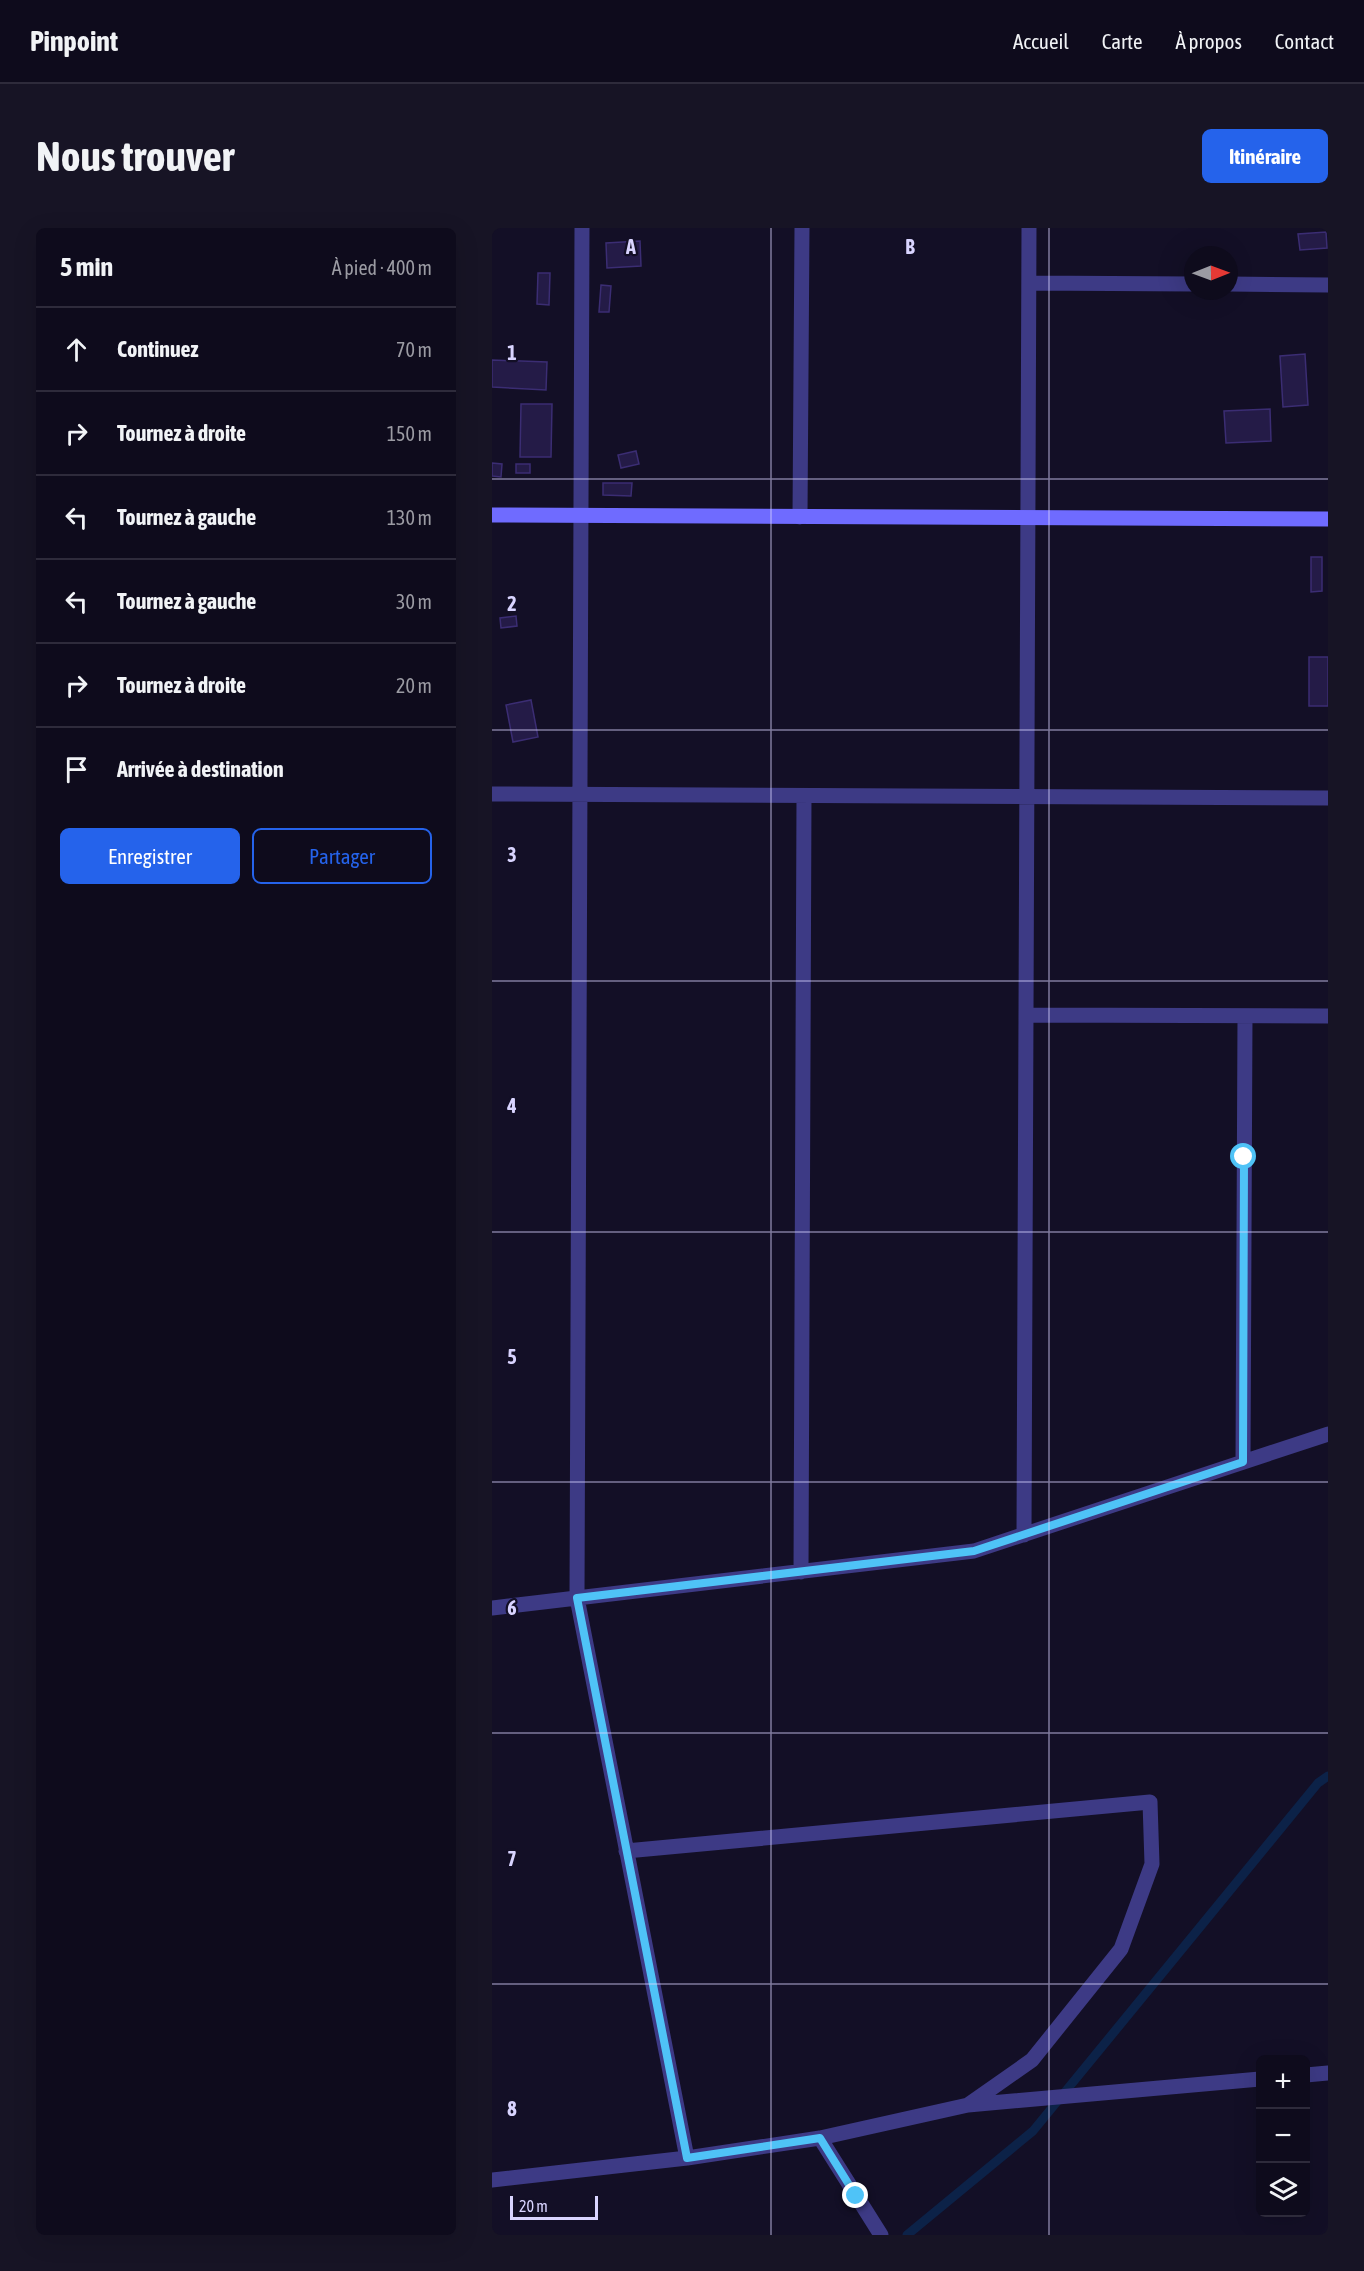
<!DOCTYPE html>
<html lang="fr">
<meta charset="utf-8">
<style>
:root{--surface:#0e0b1c;--page:#171425;--text:#f1f3f6;--muted:#9b9ba3;--line:#2e2b3b;--accent:#2563eb}
body{margin:0;font-family:"Asap Condensed",sans-serif;background:var(--page);color:var(--text)}
.controls{position:absolute;right:18px;bottom:18px;display:grid;overflow:hidden;border-radius:9px;box-shadow:0 6px 24px #0002}
.controls button{width:54px;height:54px;display:grid;place-items:center;padding:0;border:0;border-bottom:2px solid var(--line);background:var(--surface);color:var(--text);font:30px sans-serif}
.compass{position:absolute;left:692px;top:18px;width:54px;height:54px;border-radius:50%;background:var(--surface);box-shadow:0 6px 24px #0002;rotate:89deg}
.scale{position:absolute;left:18px;bottom:15px;width:88px;box-sizing:border-box;padding-left:6px;border:3px solid #d9d4ff;border-top:0;font-size:16px;line-height:21px;white-space:nowrap;color:#d9d4ff;-webkit-text-stroke:4px #130f26;paint-order:stroke}
.stop{position:absolute;width:18px;height:18px;margin:-14px;border:4px solid #4fc3f7;border-radius:50%;background:#fff}
.stop.end{background:#4fc3f7;border-color:#fff;box-shadow:0 2px 6px #0008}
.list{margin:0;padding:0;list-style:none}
h2{display:flex;justify-content:space-between;align-items:center;height:78px;margin:0;padding:0 24px;font-size:26px}
h2 small{font-size:20px;font-weight:400;color:var(--muted)}
.list li{display:grid;grid-template-columns:39px 1fr auto;gap:18px;align-items:center;box-sizing:border-box;height:84px;padding:0 24px;border-top:2px solid var(--line)}
.list b{display:block;font-size:22px;white-space:nowrap}
.list em{font-size:20px;font-style:normal;color:var(--muted)}
.actions{display:flex;gap:12px;padding:18px 24px}
.actions a{flex:1;padding:14px 0;border:2px solid var(--accent);border-radius:9px;text-align:center;font-size:21px;color:var(--accent)}
.actions .main{background:var(--accent);color:#fff}
.icon{flex:none;width:33px;height:33px;fill:none;stroke:currentColor;stroke-width:2;stroke-linecap:round;stroke-linejoin:round}
.map{position:relative;flex:none;width:836px;height:2007px;overflow:hidden;border-radius:9px}
header{display:flex;align-items:center;gap:36px;box-sizing:border-box;height:84px;padding:0 30px;background:var(--surface);border-bottom:2px solid var(--line)}
header strong{font-size:28px}
nav{display:flex;gap:33px;margin-inline-start:auto;font-size:21px}
.intro{display:flex;align-items:center;justify-content:space-between;box-sizing:border-box;height:144px;padding:0 36px}
h1{margin:0;font-size:42px}
.button{padding:15px 27px;border-radius:9px;background:var(--accent);color:#fff;font-size:21px;font-weight:700}
main{display:flex;gap:36px;padding:0 36px}
aside{flex:1;background:var(--surface);border-radius:9px;box-shadow:0 6px 24px #0002}
.map>svg:first-child{display:block}
.lines{fill:none;stroke-linecap:round;stroke-linejoin:round}
.stream{stroke:#0c2248;stroke-width:9}
.building{fill:#241b47;stroke:#3b2d73;stroke-width:1.5}
.street{stroke:#3d3a85;stroke-width:15}
.secondary{stroke:#6f6bff;stroke-width:15}
.route{stroke:#4fc3f7;stroke-width:8}
.grid{fill:none;stroke:#d9d4ff;stroke-width:1.5;stroke-opacity:0.55}
.grid-label{font-size:20px;text-anchor:middle;font-weight:bold;fill:#d9d4ff;stroke:#130f26;stroke-width:4.5;stroke-linejoin:round;paint-order:stroke}
</style>
<header>
<strong>Pinpoint</strong>
<nav><a>Accueil</a><a>Carte</a><a>À propos</a><a>Contact</a></nav>
</header>
<div class="intro"><h1>Nous trouver</h1><a class="button">Itinéraire</a></div>
<main>
<aside>
<h2>5 min<small>À pied · 400 m</small></h2>
<ul class="list">
<li><svg class="icon" aria-label="ahead" viewBox="0 0 24 24"><path d="M12 20V5M6 11l6-6 6 6"/></svg><div><b>Continuez</b></div><em>70 m</em></li>
<li><svg class="icon" aria-label="right" viewBox="0 0 24 24"><path d="M7 20v-9h11M14 6l5 5-5 5"/></svg><div><b>Tournez à droite</b></div><em>150 m</em></li>
<li><svg class="icon" aria-label="left" viewBox="0 0 24 24"><path d="M17 20v-9H6M10 6l-5 5 5 5"/></svg><div><b>Tournez à gauche</b></div><em>130 m</em></li>
<li><svg class="icon" aria-label="left" viewBox="0 0 24 24"><path d="M17 20v-9H6M10 6l-5 5 5 5"/></svg><div><b>Tournez à gauche</b></div><em>30 m</em></li>
<li><svg class="icon" aria-label="right" viewBox="0 0 24 24"><path d="M7 20v-9h11M14 6l5 5-5 5"/></svg><div><b>Tournez à droite</b></div><em>20 m</em></li>
<li><svg class="icon" aria-label="arrive" viewBox="0 0 24 24"><path d="M6 21V4h12l-3 4 3 4H6"/></svg><div><b>Arrivée à destination</b></div></li>
</ul>
<div class="actions"><a class="main">Enregistrer</a><a>Partager</a></div>
</aside>
<div class="map">
<svg width="836" height="2007" viewBox="0 0 836 2007">
<rect width="100%" height="100%" fill="#130f26"/>
<g class="lines">
<path class="stream" d="M415,2007L541,1903L826,1555L836,1548"/>
</g>
<path class="building" d="M834,4L835,20L808,22L806,6Z
M148,13L149,38L115,40L114,15Z
M46,45H58L57,77L45,76Z
M109,57L119,58L117,84H107Z
M813,126L816,177L791,179L788,128Z
M0,132L55,134L54,162L0,159Z
M29,176H60L59,229H28Z
M778,181L779,213L734,215L732,183Z
M144,223L147,236L129,240L126,227Z
M0,235L10,236L9,249L0,248Z
M24,236H38V245H24Z
M111,255H140L139,268L111,267Z
M819,329H830V363L819,364Z
M24,388L25,398L9,400L8,390Z
M817,429H836V478H817Z
M39,472L46,509L21,514L14,477Z"/>
<g class="lines">
<path class="street" d="M90,0L85,1370L195,1930
M537,55L701,56
M737,56L836,57
M308,289L310,0
M0,566L836,570
M534,787L836,788
M751,1234L753,788
M532,1307L537,0
M309,1344L312,568
M0,1380L482,1323L836,1206
M134,1623L658,1574L660,1636L629,1721L540,1832L476,1877
M814,1847L836,1845
M328,1910L389,2007
M0,1952L195,1930L328,1910L476,1877L768,1851"/>
<path class="secondary" d="M0,287L836,291"/>
</g>
<g class="lines">
<path class="route" d="M364,1968L328,1910L195,1930L85,1370L482,1323L751,1234L752,929"/>
</g>
<path class="grid" d="M279,0V2007M557,0V2007M0,251H836M0,502H836M0,753H836M0,1004H836M0,1254H836M0,1505H836M0,1756H836"/>
<g class="grid-label">
<text x="139" y="26">A</text>
<text x="418" y="26">B</text>
<text x="20" y="132">1</text>
<text x="20" y="383">2</text>
<text x="20" y="634">3</text>
<text x="20" y="885">4</text>
<text x="20" y="1136">5</text>
<text x="20" y="1387">6</text>
<text x="20" y="1638">7</text>
<text x="20" y="1888">8</text>
</g>
</svg>
<div class="controls">
<button>+</button>
<button>−</button>
<button><svg class="icon" aria-label="layers" viewBox="0 0 24 24"><path d="M12 4l9 5-9 5-9-5zM3 14l9 5 9-5"/></svg></button>
</div>
<svg class="compass" viewBox="-18 -18 36 36"><path d="M0-13l5 13h-10z" fill="#e53935"/><path d="M0 13l5-13h-10z" fill="#9b9ba3"/></svg>
<div class="scale">20 m</div>
<div class="stop" style="left:752px;top:929px"></div>
<div class="stop end" style="left:364px;top:1968px"></div>
</div>
</main>
